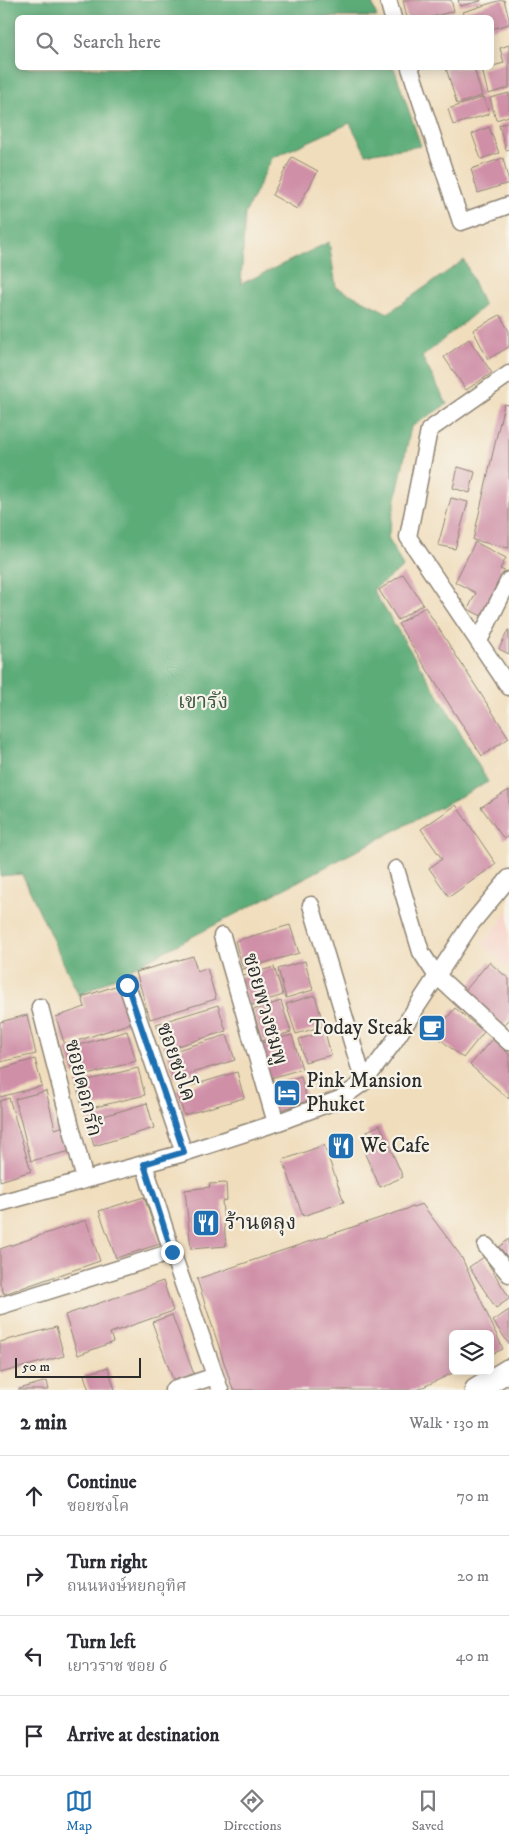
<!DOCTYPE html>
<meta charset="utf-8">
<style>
:root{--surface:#fff;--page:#f2f2f3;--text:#2b2b33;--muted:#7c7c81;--line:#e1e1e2;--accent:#1f6fb2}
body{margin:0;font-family:"IM FELL DW Pica","Noto Serif Thai",serif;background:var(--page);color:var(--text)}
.controls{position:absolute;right:15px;bottom:15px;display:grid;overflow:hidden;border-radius:8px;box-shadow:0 2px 12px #0003}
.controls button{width:45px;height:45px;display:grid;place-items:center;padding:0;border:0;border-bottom:1px solid var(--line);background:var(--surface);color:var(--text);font:25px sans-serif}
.scale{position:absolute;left:15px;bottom:12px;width:126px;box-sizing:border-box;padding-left:5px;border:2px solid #2b2b2b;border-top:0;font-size:14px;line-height:18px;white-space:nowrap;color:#2b2b2b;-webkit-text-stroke:4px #f7f3e8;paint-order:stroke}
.stop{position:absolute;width:15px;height:15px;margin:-11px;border:4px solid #1f6fb2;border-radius:50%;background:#fff}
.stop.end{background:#1f6fb2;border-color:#fff;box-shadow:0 1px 5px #0008}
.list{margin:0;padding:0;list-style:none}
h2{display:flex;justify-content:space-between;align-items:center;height:65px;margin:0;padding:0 20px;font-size:21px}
h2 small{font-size:16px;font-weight:400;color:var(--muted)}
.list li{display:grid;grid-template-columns:32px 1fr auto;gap:15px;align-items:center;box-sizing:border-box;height:80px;padding:0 20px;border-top:1px solid var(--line)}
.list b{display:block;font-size:19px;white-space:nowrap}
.list p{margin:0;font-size:16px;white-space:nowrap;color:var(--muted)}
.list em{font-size:16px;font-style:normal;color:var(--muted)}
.icon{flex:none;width:28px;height:28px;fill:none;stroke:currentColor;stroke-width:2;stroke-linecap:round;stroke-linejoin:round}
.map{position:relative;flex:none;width:509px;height:1390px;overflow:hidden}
.search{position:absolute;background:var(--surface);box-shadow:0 2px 12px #0003;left:15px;right:15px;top:15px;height:55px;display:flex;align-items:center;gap:12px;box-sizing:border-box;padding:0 18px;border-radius:8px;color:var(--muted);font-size:19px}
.sheet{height:385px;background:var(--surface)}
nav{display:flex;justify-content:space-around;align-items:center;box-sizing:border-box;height:70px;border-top:1px solid var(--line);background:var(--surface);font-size:14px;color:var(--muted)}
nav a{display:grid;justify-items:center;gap:2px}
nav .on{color:var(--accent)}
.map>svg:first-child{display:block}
.built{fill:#f7d1c8}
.forest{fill:#5cac78;stroke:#446c52}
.building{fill:#cf8fa7}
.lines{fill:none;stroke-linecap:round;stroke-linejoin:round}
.street-casing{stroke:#8e8474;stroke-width:19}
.secondary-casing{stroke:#8e8474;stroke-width:25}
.street{stroke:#fff;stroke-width:16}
.secondary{stroke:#fff;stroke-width:22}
.route{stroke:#1f6fb2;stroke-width:6}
.labels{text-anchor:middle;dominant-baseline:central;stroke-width:4.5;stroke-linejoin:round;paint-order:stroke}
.park-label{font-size:21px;fill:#405a48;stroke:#f7f3e8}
.street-label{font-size:21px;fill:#2b2b2b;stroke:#f7f3e8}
.poi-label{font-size:21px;fill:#2b2b2b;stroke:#f7f3e8;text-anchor:start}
</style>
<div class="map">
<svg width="509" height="1390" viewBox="0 0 509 1390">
<rect width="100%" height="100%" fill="#f7f3e8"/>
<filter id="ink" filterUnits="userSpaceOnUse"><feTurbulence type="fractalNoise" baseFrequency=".02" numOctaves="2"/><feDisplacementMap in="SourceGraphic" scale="10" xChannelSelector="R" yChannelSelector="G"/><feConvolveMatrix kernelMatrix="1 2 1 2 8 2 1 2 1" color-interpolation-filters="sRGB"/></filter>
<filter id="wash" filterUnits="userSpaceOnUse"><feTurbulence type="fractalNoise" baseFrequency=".0096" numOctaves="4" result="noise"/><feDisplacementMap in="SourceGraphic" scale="20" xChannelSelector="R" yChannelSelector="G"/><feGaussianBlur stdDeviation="1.12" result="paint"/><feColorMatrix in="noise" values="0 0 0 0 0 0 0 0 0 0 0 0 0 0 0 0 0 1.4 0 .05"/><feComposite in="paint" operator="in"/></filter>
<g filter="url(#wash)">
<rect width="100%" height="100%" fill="#f0ddbc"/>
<path class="built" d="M509,911V969L483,944Z"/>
<path class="forest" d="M0,0H371L377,17L18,18V68H394L421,146L366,154L350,123L272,158L245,214L241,284L329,242L336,287L388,313L464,260L484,306L422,357L447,404L411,427L388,537L403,567L373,590L446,708L488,782L79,996L22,874L0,876Z"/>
<g id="blocks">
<path class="building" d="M403,0H451L454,11L428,18H407Z
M458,0H481V1L460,6Z
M501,0H504L509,18V24L492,29V18H465L463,12Z
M509,45V88L488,94L482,69L504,63L500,48Z
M446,68H474L482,96L457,104Z
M509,93V116L496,120L490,98Z
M484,97L489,114L453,125L448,109Z
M509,122V149L506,150L499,125Z
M489,127L499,153L481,159L472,134Z
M292,157L318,171L297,209L272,195Z
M503,158L509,183L478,193L471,169Z
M500,315L509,331V347L488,359L473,330Z
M469,339L492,373L466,390L444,357Z
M504,404L509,405V548L473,540Z
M458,467L475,472L470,493L453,488Z
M451,498L468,502L455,549L438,545Z
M475,542L506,558L500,569L509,573L485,618L468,609L476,593L455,582Z
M403,574L423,604L398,620L379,590Z
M425,607L509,738L482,756L398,624Z
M508,630H509V654L499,649Z
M509,790V836L504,839L481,807Z
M456,805L496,864L449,897L429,868L442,859L421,829Z
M290,925L299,953L243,969L235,941Z
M193,956L197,971L207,968L216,999L150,1019L136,972Z
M305,961L313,990L286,998L278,969Z
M489,962L509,979V1019L503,1025L464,992Z
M274,967L283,995L249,1006L240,977Z
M118,985L131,1023L65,1045L56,1017L85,1007L82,997Z
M315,995L324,1026L296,1034L286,1004Z
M281,1001L291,1032L262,1041L253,1010Z
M218,1005L226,1031L165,1050L156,1024Z
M455,1008L484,1032L463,1058L434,1034Z
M27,1015L36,1054L0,1062V1022Z
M127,1031L136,1061L88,1075L86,1070L73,1074L66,1049Z
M325,1032L331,1055L305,1062L299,1039Z
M227,1035L235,1060L175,1078L167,1053Z
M292,1035L302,1069L267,1079L258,1044Z
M492,1039L509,1054V1099L470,1065Z
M35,1059L42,1086L0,1097V1069Z
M138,1068L145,1095L83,1110L76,1083Z
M237,1072L244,1098L184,1115L177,1090Z
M301,1076L307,1101L275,1112L267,1086Z
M46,1091L55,1129L64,1126L71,1151L31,1161L15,1099Z
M9,1098L31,1171L0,1181V1101Z
M147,1103L154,1128L94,1146L87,1121Z
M380,1125L403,1177L380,1187L364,1152L374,1148L367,1131Z
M324,1145L344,1202L303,1216L283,1160Z
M226,1183L227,1200L222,1201L226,1246L191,1249L185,1190L210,1187L209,1184Z
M144,1197L160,1244L116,1258L99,1211Z
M422,1204L461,1256L503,1349L490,1355V1334H453V1371H457L417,1390H233L197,1279Z
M86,1220L100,1261L4,1294L0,1283V1249Z
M509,1239V1259L499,1247Z
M484,1257L509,1297V1299L496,1308L469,1267Z
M163,1281L173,1311L110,1333L113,1342L78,1355L65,1315Z
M509,1310V1344L493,1321Z
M172,1315L195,1377L175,1385L152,1322Z
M56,1327L64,1356L0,1373V1342Z
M108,1367L115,1390H89L84,1375Z
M47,1381L49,1390H19V1389Z"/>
</g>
</g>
<g filter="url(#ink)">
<use href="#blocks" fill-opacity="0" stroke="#8e8474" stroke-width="1"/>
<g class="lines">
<g class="street-casing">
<path id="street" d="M388,0L393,18
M410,68L461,222L509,205
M509,374L429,430L408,537L509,687
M479,641L509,580
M396,869L421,952L436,975L509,1042
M311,905L364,1082
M222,936L276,1123
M127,985L184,1153
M40,1007L85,1180
M144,1164L172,1252L220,1390
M0,1203L184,1153L276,1123L340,1099L364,1082L393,1043L471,924L509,878
M486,1246L509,1274
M0,1306L172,1252
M173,1390L215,1376"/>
</g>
<g class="secondary-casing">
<path id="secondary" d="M476,1390L509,1370"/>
</g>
<use href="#street" class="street"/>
<use href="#secondary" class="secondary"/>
</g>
</g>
<g class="lines" filter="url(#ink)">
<path class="route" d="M127,985L184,1152L144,1164L172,1252"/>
</g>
<defs>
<g id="cafe-square" transform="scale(1.4375)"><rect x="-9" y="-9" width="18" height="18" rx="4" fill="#1f6fb2" stroke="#f7f3e8"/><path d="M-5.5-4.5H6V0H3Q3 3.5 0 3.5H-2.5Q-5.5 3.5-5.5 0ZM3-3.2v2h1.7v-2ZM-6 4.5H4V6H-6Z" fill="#fff"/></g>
<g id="hotel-square" transform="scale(1.4375)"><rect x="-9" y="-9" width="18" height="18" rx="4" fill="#1f6fb2" stroke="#f7f3e8"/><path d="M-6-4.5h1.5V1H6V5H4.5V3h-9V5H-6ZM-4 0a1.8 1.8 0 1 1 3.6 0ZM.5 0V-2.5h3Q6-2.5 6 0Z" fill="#fff"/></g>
<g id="restaurant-square" transform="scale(1.4375)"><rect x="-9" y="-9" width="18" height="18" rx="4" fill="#1f6fb2" stroke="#f7f3e8"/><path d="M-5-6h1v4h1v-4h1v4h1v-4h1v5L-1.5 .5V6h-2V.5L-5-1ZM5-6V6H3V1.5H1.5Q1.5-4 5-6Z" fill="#fff"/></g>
</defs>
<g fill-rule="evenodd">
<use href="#cafe-square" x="432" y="1028"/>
<use href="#hotel-square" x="287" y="1093"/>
<use href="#restaurant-square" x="341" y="1146"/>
<use href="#restaurant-square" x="206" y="1223"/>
</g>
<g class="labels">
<g class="park-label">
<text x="203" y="702">เขารัง</text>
</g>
<g class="street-label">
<text transform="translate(265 1009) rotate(74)">ซอยพวงชมพู</text>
<text transform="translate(176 1062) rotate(71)">ซอยชงโค</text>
<text transform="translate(83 1088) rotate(76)">ซอยดอกรัก</text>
</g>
<g class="poi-label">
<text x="413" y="1028" text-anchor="end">Today Steak</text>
<text x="306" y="1081">Pink Mansion<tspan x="306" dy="24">Phuket</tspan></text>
<text x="360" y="1146">We Cafe</text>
<text x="225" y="1223">ร้านตลุง</text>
</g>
</g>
</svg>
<div class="controls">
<button><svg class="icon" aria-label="layers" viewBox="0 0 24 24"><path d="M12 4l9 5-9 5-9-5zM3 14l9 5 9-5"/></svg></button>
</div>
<div class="scale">50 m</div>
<div class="stop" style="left:127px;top:985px"></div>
<div class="stop end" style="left:172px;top:1252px"></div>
<div class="search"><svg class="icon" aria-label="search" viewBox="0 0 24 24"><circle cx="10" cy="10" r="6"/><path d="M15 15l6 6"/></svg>Search here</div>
</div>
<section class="sheet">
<h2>2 min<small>Walk · 130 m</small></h2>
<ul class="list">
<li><svg class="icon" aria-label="ahead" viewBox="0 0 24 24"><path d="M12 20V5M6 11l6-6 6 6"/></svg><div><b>Continue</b><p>ซอยชงโค</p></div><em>70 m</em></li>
<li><svg class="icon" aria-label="right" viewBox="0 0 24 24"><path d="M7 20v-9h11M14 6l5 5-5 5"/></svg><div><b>Turn right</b><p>ถนนหงษ์หยกอุทิศ</p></div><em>20 m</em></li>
<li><svg class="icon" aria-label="left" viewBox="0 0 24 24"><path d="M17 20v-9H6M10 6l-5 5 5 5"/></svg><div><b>Turn left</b><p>เยาวราช ซอย 6</p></div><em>40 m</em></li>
<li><svg class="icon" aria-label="arrive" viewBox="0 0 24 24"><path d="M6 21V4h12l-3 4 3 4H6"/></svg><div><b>Arrive at destination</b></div></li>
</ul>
</section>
<nav>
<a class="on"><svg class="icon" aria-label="map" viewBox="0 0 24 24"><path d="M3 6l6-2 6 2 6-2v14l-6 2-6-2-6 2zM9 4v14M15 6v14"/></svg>Map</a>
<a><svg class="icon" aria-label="directions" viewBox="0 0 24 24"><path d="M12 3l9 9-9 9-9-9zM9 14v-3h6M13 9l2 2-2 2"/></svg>Directions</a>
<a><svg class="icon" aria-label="saved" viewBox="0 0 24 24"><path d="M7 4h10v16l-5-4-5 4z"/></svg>Saved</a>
</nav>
